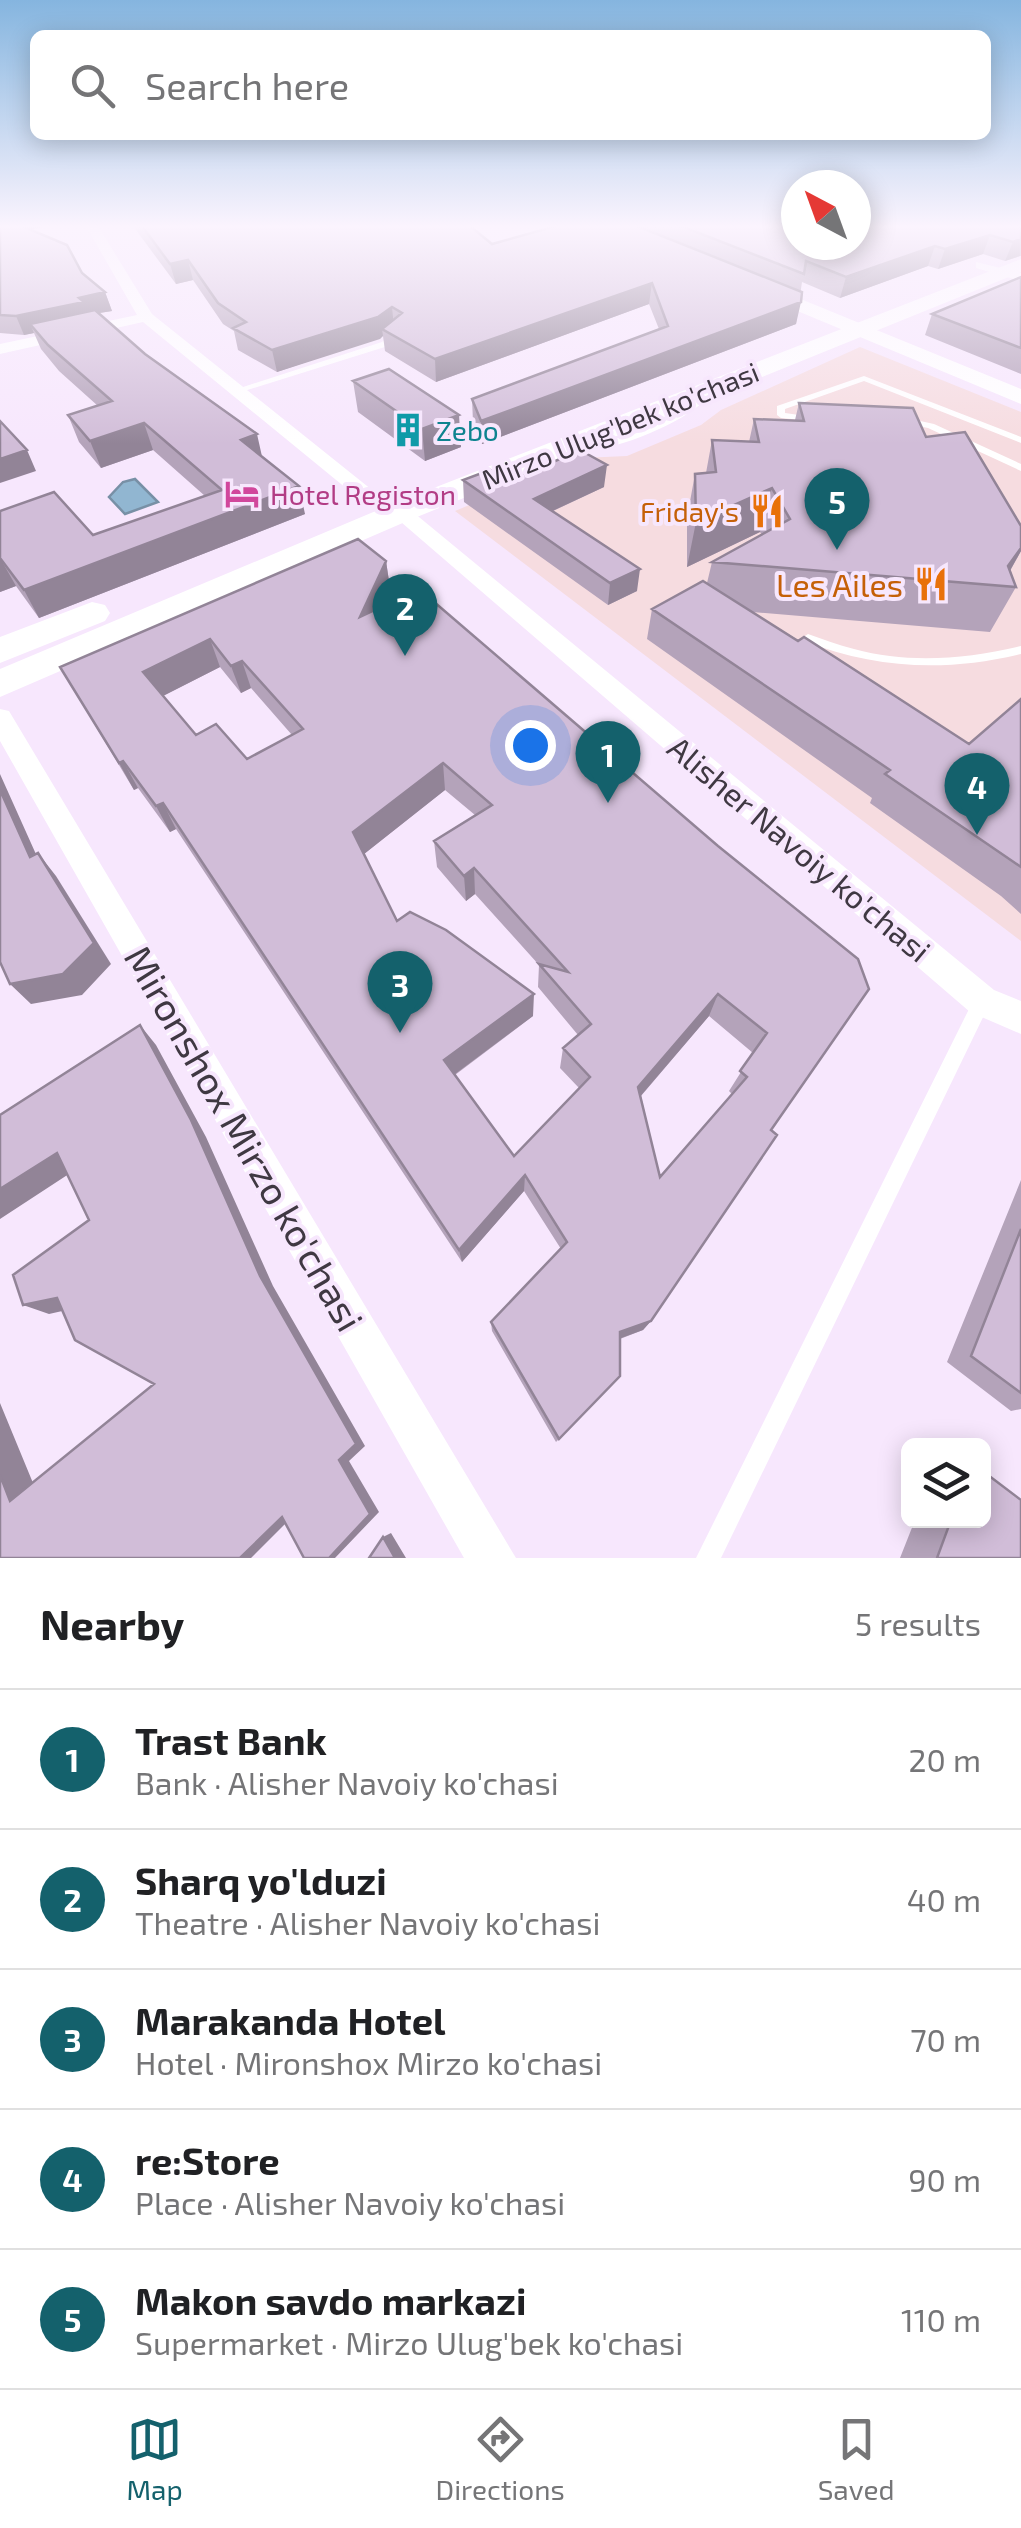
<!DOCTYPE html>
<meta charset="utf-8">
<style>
:root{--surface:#fff;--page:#f2f2f2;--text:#202124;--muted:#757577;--line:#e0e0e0;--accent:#14616c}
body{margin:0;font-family:"Exo 2",sans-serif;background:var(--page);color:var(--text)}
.controls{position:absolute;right:30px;bottom:30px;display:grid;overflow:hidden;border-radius:15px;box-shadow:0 5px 25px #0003}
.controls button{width:90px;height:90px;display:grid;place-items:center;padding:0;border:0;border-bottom:2px solid var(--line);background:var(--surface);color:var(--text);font:50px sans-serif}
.compass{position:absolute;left:781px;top:170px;width:90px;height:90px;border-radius:50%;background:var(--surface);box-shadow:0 5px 25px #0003;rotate:319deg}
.you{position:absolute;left:530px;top:745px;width:35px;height:35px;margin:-25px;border:8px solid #fff;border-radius:50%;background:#1a73e8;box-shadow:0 0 0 15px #1a73e833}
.badge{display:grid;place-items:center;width:65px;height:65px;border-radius:50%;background:var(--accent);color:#fff;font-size:32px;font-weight:700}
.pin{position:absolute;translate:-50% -82px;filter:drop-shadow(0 2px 5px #0008)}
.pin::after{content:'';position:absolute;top:52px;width:35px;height:30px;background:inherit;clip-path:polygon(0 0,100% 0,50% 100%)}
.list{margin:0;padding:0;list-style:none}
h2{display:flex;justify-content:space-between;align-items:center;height:130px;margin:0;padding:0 40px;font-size:42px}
h2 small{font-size:32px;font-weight:400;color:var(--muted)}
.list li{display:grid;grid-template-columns:65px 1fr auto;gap:30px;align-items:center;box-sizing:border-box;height:140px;padding:0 40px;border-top:2px solid var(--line)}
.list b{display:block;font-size:38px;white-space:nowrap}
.list p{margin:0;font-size:32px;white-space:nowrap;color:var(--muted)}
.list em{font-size:32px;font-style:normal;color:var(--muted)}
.icon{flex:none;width:55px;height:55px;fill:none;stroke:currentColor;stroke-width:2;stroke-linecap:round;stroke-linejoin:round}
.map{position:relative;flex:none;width:1021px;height:1558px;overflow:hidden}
.search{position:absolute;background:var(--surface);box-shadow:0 5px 25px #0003;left:30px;right:30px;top:30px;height:110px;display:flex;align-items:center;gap:25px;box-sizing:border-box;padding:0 35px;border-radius:15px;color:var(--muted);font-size:38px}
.sheet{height:830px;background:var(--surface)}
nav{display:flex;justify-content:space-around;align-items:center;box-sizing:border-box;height:140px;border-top:2px solid var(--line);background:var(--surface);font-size:28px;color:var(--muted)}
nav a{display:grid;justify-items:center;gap:5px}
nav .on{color:var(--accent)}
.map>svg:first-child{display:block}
.commercial{fill:#f6dce0}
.water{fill:#91b6d1;stroke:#7890a6;stroke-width:2.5}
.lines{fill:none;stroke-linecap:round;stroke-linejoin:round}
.lane{fill:#fff;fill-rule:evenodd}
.street{fill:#fff;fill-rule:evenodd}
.secondary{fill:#fff;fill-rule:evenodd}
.primary{fill:#fff;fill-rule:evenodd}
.wall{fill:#b4a3ba;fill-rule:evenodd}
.shaded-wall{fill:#928497}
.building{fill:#d1bdd8;stroke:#928497;stroke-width:2.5;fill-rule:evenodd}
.labels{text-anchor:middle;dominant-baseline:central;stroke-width:8;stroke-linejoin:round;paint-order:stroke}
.far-street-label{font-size:28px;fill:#3f3842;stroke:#f7e7fd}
.far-culture-label{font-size:28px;fill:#0d838f;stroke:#f7e7fd;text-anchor:start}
.far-hotel-label{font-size:28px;fill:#b23c85;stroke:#f7e7fd;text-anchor:start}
.far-food-label{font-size:28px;fill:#c56008;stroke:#f7e7fd;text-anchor:end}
.food-label{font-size:32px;fill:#c56008;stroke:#f7e7fd;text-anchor:end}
.street-label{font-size:32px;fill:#3f3842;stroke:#f7e7fd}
.near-street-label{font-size:38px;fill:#3f3842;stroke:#f7e7fd}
</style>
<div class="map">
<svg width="1021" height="1558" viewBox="0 0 1021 1558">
<rect width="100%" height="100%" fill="#f7e7fd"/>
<path class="commercial" d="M860,347L1021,412V941L455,511L582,458L627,456L701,425L721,410Z"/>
<path class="water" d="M135,479L158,502L125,514L109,497L123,482Z"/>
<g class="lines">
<path class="lane" d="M393,332L400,334L388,346L241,392L234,390L382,342Z
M864,376L1021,437V443L864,381L785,409V413L813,417V421L781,418L777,415V406Z
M695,391H701L703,402C679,425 600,459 568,448L573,445C616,442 664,430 696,399Z
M902,417L934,424L1021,464V471L928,428L899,422L898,420Z
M808,634C823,639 838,645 854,649C909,664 966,659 1021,646V654C946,672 876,669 804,641L802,638Z
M982,993L988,995L990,1001L988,1007L721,1558H696L976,995Z"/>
<path class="street" d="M86,226H98L152,314L377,494V502H363L143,322L0,354V344L137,315Z
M976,262L1021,273V281L976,268Z
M401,506L408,508L994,990L1021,1001V1034L970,1012L394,516L391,512Z
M0,709L9,711L516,1558H464L0,741Z"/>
<path class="secondary" d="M754,280L1021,389V404L747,290L745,286Z"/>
<path class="primary" d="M1021,259V272L412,519L0,697V669L390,505Z
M92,602L105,605L110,613L105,621L0,663V637Z"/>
</g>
<path class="wall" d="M0,226L30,229L105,292L112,311L99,313L262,456L305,514L39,618L16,586L0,592V511L93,535L205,496L153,450L101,468L79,442L68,415L98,406L59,371L41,349L34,333L24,335L0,333Z
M133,226H470L492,244L550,227L547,226H1021V256H1020L1005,261L983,254L938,269L928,266L840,298L802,282L796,324L482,444L473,422L472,399L659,329L649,304L436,382L385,351L383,336L277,372L238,350L234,331L223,324L193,280L176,284Z
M1021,277V374L925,335L932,314Z
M353,381L461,447L425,461L358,412Z
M799,403L926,437L1021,551L1010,571L1016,587L990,632L752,612L969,744L1021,699V914L1001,896L870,803L872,798L647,639L652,609L707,583L712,562L762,535L760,532L687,567V518L695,474L706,473L712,440L749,442L754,419L795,420Z
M463,480L604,487L553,511L637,591L608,605L464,502Z
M386,561L390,588L382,607L718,846L858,959L771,1130L651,1321L643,1330L620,1339V1376L556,1442L492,1331L491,1322L561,1249L524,1191L462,1262L176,829L170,832L138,788L134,790L60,667ZM220,667L241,693L251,688L292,735L247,759L196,735L163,696ZM445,790L475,815L434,841L437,867L466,901L475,894L539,965L538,987L578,1035L563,1048L560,1068L579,1088L514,1156L455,1075L533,1016L397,921L364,854ZM709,1016L753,1053L729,1091L732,1094L660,1177L641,1096Z
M1021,1180V1409L1011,1411L947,1362Z
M915,1520H984L1021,1558H900Z"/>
<path class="shaded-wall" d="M2,226H53L5,233Z
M990,235L983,254L938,269L945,249Z
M1021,239L1020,256L1005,261L1013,242Z
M935,246L928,266L840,298L846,277Z
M188,260L193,280L176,284L170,264Z
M652,283L649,304L436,382L435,359Z
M105,292L112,311L30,324L34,333L24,335L16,316L79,298Z
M801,302L796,324L482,444L481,421Z
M392,307L394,328L382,329L383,336L380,339L277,372L272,350Z
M459,415L461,447L425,461L422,429Z
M144,423L153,450L101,468L90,441Z
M257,434L263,461L241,440Z
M27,450L36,471L0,483V459Z
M607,465L604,487L533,520L534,499Z
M299,486L305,514L39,618L24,590Z
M772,488L760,532L687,567L696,522Z
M1021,548V551L1003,583L1008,566Z
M0,558L16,586L0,592Z
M386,561L390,588L364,645L360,617Z
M640,569L637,591L608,605L610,583Z
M210,639L220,667L155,700L143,672Z
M242,661L251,688L241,693L231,666Z
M123,761L138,788L134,790L119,763Z
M443,763L445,790L359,858L353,832Z
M0,774L48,881L30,857L0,790Z
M163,803L176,829L170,832L156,806Z
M38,853L56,876L111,964L82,995L31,1004L10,984Z
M474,868L475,894L466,901L464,876Z
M534,994L533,1016L447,1080L444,1060Z
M718,994L709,1016L632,1106L638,1087Z
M140,1025L156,1045L206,1137L273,1286L365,1446L349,1461L379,1512L335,1558H329L339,1460L260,1276Z
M57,1153L78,1168L0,1219V1189Z
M525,1175L524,1191L462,1262L459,1250Z
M57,1298L80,1307L49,1314L23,1305Z
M651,1321L643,1330L613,1341L620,1332Z
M0,1403L40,1500L10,1501L0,1475Z
M295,1514L251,1558H240L282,1517Z
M391,1533L406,1558H395L383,1537Z"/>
<path class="building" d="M0,226H22L67,245L82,273L105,292L79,298L84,302L16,316L0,315Z
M142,226H470L492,244L556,226H637L802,292L801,302L481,421L472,399L668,326L652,283L435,359L382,329L402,313L392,307L378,317L272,350L233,328L246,322L218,303L188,260L170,264Z
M681,226H796V245H856V226H1021V239L1013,242L990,235L945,249L935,246L846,277L806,261L804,274Z
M1021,277V348L932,314Z
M95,310L145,354L257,434L241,440L299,486L24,590L0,558V511L54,492L93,535L222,490L144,423L90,441L68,415L112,401L48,345L30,324Z
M389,369L459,415L422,429L353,381Z
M799,403L913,408L926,437L965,432L1021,526V548L1008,566L1016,587L712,562L790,519L772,488L696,522L695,474L716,472L712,440L759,442L754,419L804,421Z
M0,421L27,450L0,459Z
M580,450L607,465L534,499L640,569L610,583L463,480L490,470L508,482Z
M358,539L386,561L360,617L419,589L718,846L858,959L869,989L771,1130L777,1135L651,1321L620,1332V1376L559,1439L491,1322L567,1242L525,1175L459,1250L163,803L156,806L123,761L119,763L60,667ZM210,639L231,666L242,661L303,729L247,759L216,724L196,735L143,672ZM443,763L492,805L434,841L464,876L474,868L568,972L539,964L591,1024L563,1048L590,1077L514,1156L444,1060L534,994L446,930L410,912L397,921L353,832ZM718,994L767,1033L740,1071L747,1077L660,1177L638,1087Z
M703,581L798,641L804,637L969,744L1021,699V867L885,774L890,770L652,609Z
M0,790L30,857L38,853L94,943L63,974L10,984L0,962Z
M140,1025L191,1120L260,1276L356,1444L339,1460L370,1514L329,1558H304L282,1517L240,1558H0V1475L10,1501L154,1384L75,1340L57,1298L23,1305L13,1275L89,1220L57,1153L0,1189V1115Z
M1021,1229V1393L971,1356Z
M984,1472L1021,1500V1558H937L951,1520H984Z
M383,1537L395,1558H369Z"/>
<linearGradient id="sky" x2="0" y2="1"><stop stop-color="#85b5df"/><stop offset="0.51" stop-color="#fbf4fe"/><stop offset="1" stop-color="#fbf4fe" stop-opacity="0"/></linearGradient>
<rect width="1021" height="444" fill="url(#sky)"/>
<defs>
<g id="building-bare" transform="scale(2.7)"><path d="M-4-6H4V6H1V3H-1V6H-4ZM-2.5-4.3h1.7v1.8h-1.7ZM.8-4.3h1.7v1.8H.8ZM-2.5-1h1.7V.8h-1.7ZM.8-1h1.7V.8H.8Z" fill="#0f9aa8" stroke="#f7e7fd" stroke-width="2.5" paint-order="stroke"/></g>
<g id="hotel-bare" transform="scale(2.7)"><path d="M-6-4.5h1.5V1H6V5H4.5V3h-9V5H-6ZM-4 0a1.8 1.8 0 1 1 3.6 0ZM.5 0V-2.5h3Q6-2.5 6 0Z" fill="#d1479c" stroke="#f7e7fd" stroke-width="2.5" paint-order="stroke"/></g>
<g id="restaurant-bare" transform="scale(2.7)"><path d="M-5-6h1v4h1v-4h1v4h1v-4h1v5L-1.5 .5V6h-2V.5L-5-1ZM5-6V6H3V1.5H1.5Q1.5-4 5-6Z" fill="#e8710a" stroke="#f7e7fd" stroke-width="2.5" paint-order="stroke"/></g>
</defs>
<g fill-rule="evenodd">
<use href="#building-bare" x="408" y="430"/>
<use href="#hotel-bare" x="242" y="494"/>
<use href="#restaurant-bare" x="767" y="511"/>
<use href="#restaurant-bare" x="931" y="584"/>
</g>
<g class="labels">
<g class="far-street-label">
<text transform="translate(620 425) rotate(-22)">Mirzo Ulug'bek ko'chasi</text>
</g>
<g class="far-culture-label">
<text x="436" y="430">Zebo</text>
</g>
<g class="far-hotel-label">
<text x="270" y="494">Hotel Registon</text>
</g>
<g class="far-food-label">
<text x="739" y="511">Friday's</text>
</g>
<g class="food-label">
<text x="903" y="584">Les Ailes</text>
</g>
<g class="street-label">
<text transform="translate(800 848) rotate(40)">Alisher Navoiy ko'chasi</text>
</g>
<g class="near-street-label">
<text transform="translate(245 1138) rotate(60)">Mironshox Mirzo ko'chasi</text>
</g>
</g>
</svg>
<div class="controls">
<button><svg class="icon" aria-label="layers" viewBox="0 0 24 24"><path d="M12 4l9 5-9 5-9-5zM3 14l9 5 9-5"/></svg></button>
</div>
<svg class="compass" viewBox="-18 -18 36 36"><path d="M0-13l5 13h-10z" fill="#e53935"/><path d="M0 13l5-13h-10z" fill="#757577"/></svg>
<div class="you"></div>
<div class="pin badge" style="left:608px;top:803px">1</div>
<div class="pin badge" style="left:405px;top:656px">2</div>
<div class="pin badge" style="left:400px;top:1033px">3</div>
<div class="pin badge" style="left:977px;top:835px">4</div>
<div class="pin badge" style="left:837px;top:550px">5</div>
<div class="search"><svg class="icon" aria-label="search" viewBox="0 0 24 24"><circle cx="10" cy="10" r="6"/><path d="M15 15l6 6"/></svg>Search here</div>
</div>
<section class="sheet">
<h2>Nearby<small>5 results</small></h2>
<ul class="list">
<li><span class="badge">1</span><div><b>Trast Bank</b><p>Bank · Alisher Navoiy ko'chasi</p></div><em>20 m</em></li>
<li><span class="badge">2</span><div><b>Sharq yo'lduzi</b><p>Theatre · Alisher Navoiy ko'chasi</p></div><em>40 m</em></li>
<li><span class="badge">3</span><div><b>Marakanda Hotel</b><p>Hotel · Mironshox Mirzo ko'chasi</p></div><em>70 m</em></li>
<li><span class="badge">4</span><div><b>re:Store</b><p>Place · Alisher Navoiy ko'chasi</p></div><em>90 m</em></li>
<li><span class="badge">5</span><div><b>Makon savdo markazi</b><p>Supermarket · Mirzo Ulug'bek ko'chasi</p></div><em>110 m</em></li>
</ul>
</section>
<nav>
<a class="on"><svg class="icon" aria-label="map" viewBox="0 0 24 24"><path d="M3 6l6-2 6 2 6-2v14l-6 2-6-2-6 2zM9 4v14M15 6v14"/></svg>Map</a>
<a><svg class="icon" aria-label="directions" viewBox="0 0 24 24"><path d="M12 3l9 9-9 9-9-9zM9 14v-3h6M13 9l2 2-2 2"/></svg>Directions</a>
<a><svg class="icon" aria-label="saved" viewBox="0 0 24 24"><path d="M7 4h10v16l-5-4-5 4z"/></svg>Saved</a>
</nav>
